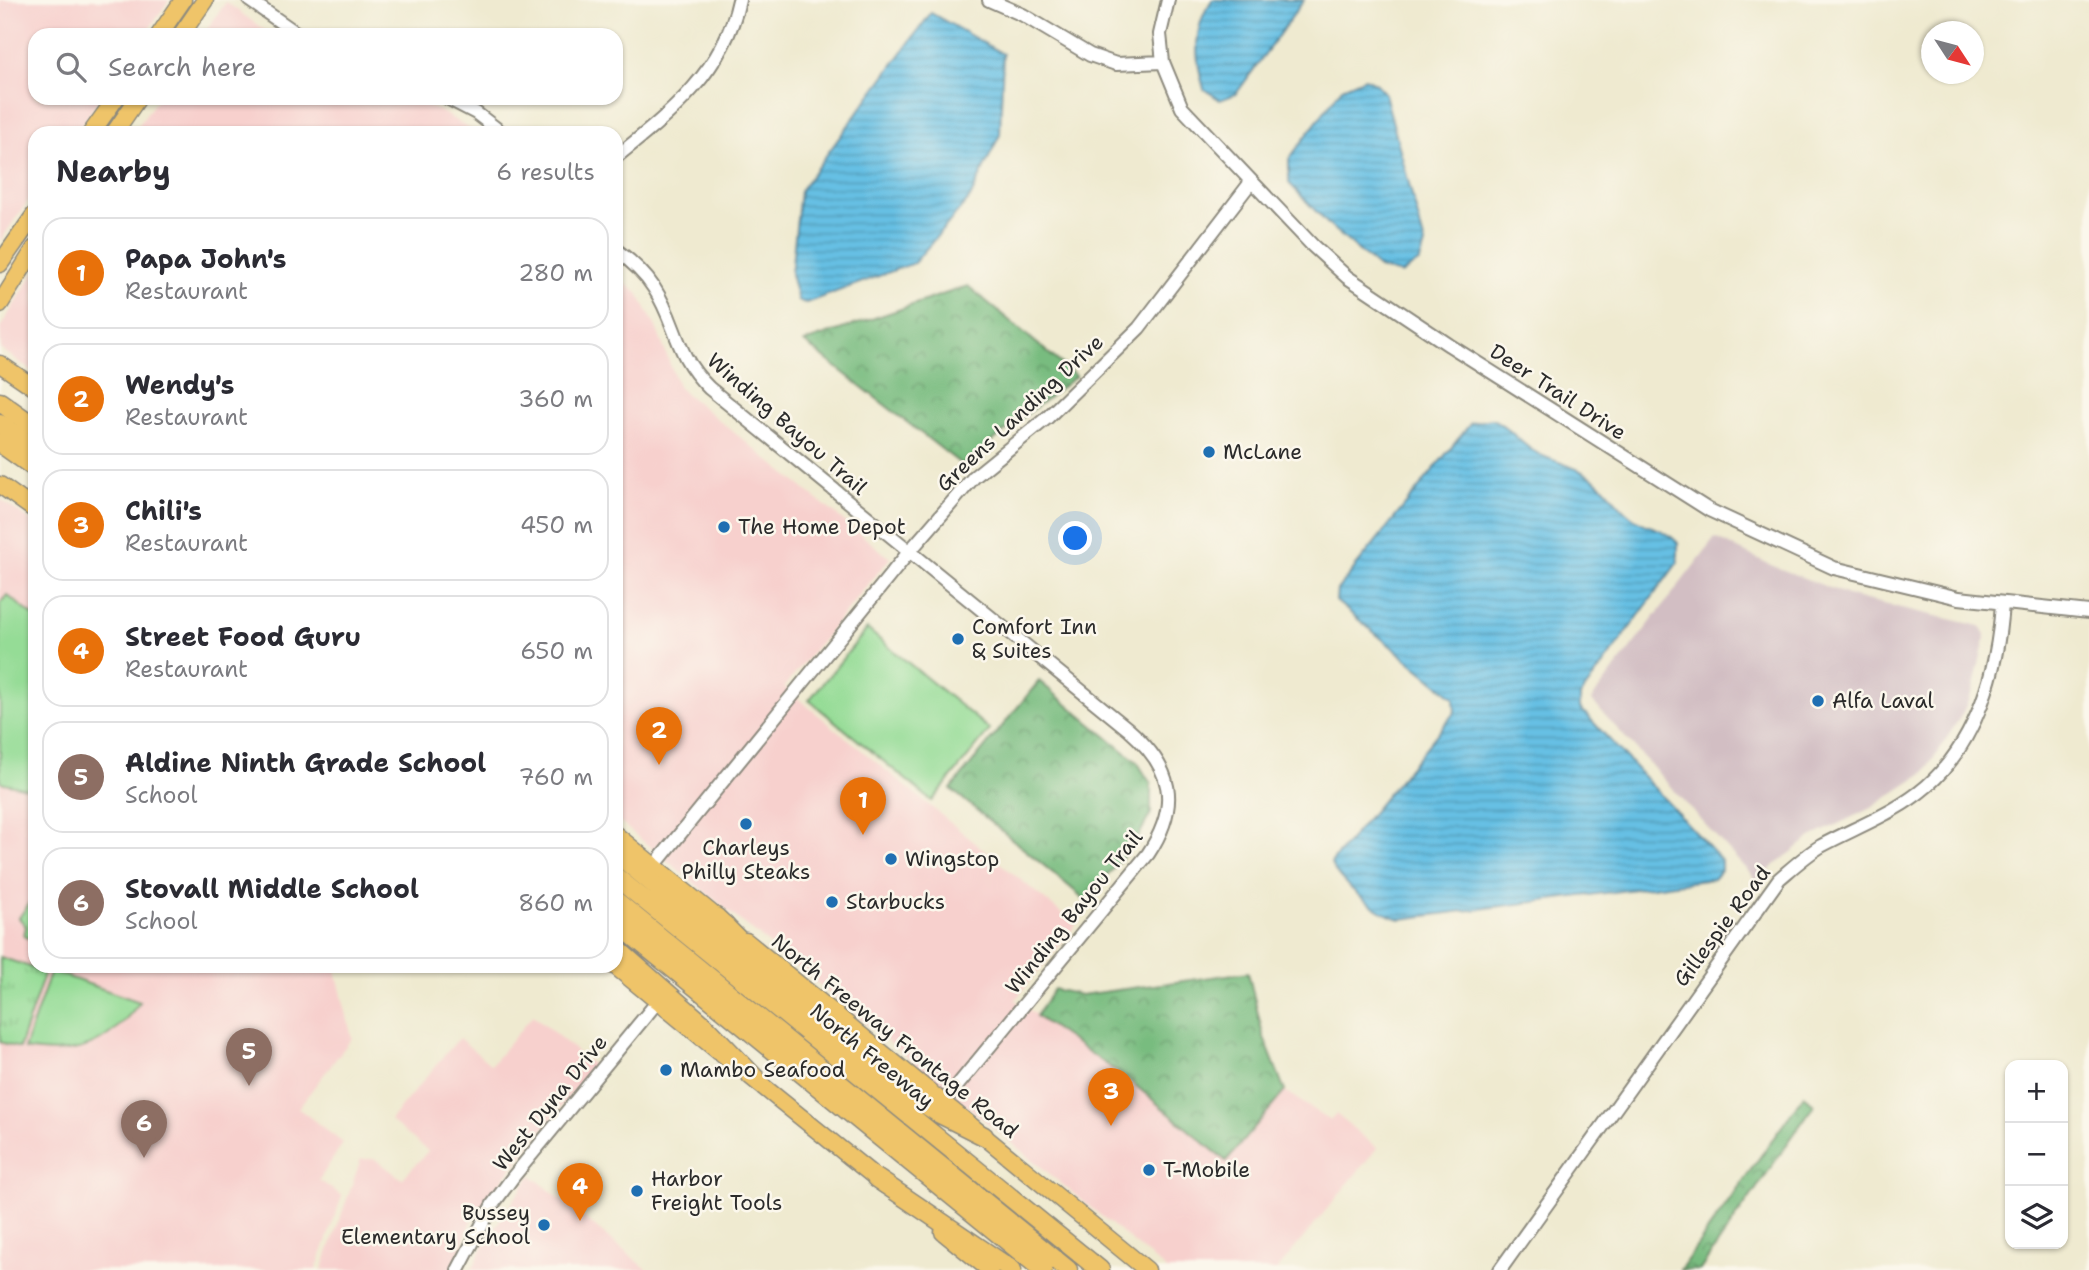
<!DOCTYPE html>
<meta charset="utf-8">
<style>
:root{--surface:#fff;--page:#f2f2f3;--text:#2b2b33;--muted:#7c7c81;--line:#e1e1e2;--accent:#111827}
body{margin:0;font-family:"Shantell Sans",sans-serif;background:var(--page);color:var(--text)}
.controls{position:absolute;right:21px;bottom:21px;display:grid;overflow:hidden;border-radius:14px;box-shadow:0 2px 5px #0004}
.controls button{width:63px;height:63px;display:grid;place-items:center;padding:0;border:0;border-bottom:2px solid var(--line);background:var(--surface);color:var(--text);font:35px sans-serif}
.compass{position:absolute;left:1921px;top:21px;width:63px;height:63px;border-radius:50%;background:var(--surface);box-shadow:0 2px 5px #0004;rotate:126deg}
.you{position:absolute;left:1076px;top:539px;width:24px;height:24px;margin:-18px;border:5px solid #fff;border-radius:50%;background:#1a73e8;box-shadow:0 0 0 10px #1a73e833}
.badge{display:grid;place-items:center;width:46px;height:46px;border-radius:50%;background:var(--accent);color:#fff;font-size:23px;font-weight:700}
.pin{position:absolute;translate:-50% -58px;filter:drop-shadow(0 2px 4px #0008)}
.pin::after{content:'';position:absolute;top:37px;width:24px;height:21px;background:inherit;clip-path:polygon(0 0,100% 0,50% 100%)}
.list{margin:0;padding:0;list-style:none}
h2{display:flex;justify-content:space-between;align-items:center;height:91px;margin:0;padding:0 28px;font-size:30px}
h2 small{font-size:23px;font-weight:400;color:var(--muted)}
.list li{display:grid;grid-template-columns:46px 1fr auto;gap:21px;align-items:center;box-sizing:border-box;height:112px;margin:0 14px 14px;padding:0 14px;border:2px solid var(--line);border-radius:21px}
.list b{display:block;font-size:26px;white-space:nowrap}
.list p{margin:0;font-size:23px;white-space:nowrap;color:var(--muted)}
.list em{font-size:23px;font-style:normal;color:var(--muted)}
.icon{flex:none;width:38px;height:38px;fill:none;stroke:currentColor;stroke-width:2;stroke-linecap:round;stroke-linejoin:round}
.map{position:relative;flex:none;width:2089px;height:1270px;overflow:hidden}
.search{position:absolute;background:var(--surface);box-shadow:0 2px 5px #0004;left:28px;top:28px;width:595px;height:77px;display:flex;align-items:center;gap:18px;box-sizing:border-box;padding:0 24px;border-radius:21px;color:var(--muted);font-size:26px}
.panel{position:absolute;background:var(--surface);box-shadow:0 2px 5px #0004;left:28px;top:126px;width:595px;height:847px;border-radius:21px}
.map>svg:first-child{display:block}
.built{fill:#f7d0cd}
.industrial{fill:#d2bec3}
.green{fill:#95dc96;stroke:#608460;stroke-width:2}
.forest{fill:url(#forest-crowns);stroke:#527455;stroke-width:2}
.park{fill:url(#park-tufts);stroke:#608460;stroke-width:2}
.water{fill:url(#water-rules);stroke:#487688;stroke-width:2}
.lines{fill:none;stroke-linecap:round;stroke-linejoin:round}
.minor-casing{stroke:#8d8a7e;stroke-width:16}
.major-casing{stroke:#8d8a7e;stroke-width:19}
.highway-casing{stroke:#8d8a7e;stroke-width:21}
.minor{stroke:#fff;stroke-width:12}
.major{stroke:#efc469;stroke-width:16}
.highway{stroke:#efc469;stroke-width:18}
.poi-dot{fill:#1f6fb2;stroke:#fbf7ec;stroke-width:2.5}
.labels{text-anchor:middle;dominant-baseline:central;stroke-width:5;stroke-linejoin:round;paint-order:stroke}
.street-label{font-size:21px;fill:#2b2b2b;stroke:#fbf7ec}
.poi-label{font-size:21px;fill:#2b2b2b;stroke:#fbf7ec;text-anchor:start}
</style>
<div class="map">
<svg width="2089" height="1270" viewBox="0 0 2089 1270">
<defs>
<pattern id="forest-crowns" width="20" height="18" patternUnits="userSpaceOnUse" patternTransform="scale(1.75)"><rect width="20" height="18" fill="#78bc7f"/><path d="M2 6a3 3 0 1 1 6 0M12 15a3 3 0 1 1 6 0" fill="none" stroke="#639968"/></pattern>
<pattern id="park-tufts" width="24" height="20" patternUnits="userSpaceOnUse" patternTransform="scale(1.75)"><rect width="24" height="20" fill="#95dc96"/><path d="M3 7l-1-3M5 7V3M7 7l1-3M15 17l-1-3M17 17v-4M19 17l1-3" fill="none" stroke="#81bd81"/></pattern>
<pattern id="water-rules" width="6" height="5" patternUnits="userSpaceOnUse" patternTransform="scale(1.75)"><rect width="6" height="5" fill="#66c0e4"/><path d="M0 2.5h6" fill="none" stroke="#549cb9"/></pattern>
</defs>
<rect width="100%" height="100%" fill="#fbf7ec"/>
<filter id="ink" filterUnits="userSpaceOnUse"><feTurbulence type="fractalNoise" baseFrequency=".0143" numOctaves="2"/><feDisplacementMap in="SourceGraphic" scale="14" xChannelSelector="R" yChannelSelector="G"/><feConvolveMatrix kernelMatrix="1 2 1 2 8 2 1 2 1" color-interpolation-filters="sRGB"/></filter>
<filter id="wash" filterUnits="userSpaceOnUse"><feTurbulence type="fractalNoise" baseFrequency=".00686" numOctaves="4" result="noise"/><feDisplacementMap in="SourceGraphic" scale="28" xChannelSelector="R" yChannelSelector="G"/><feGaussianBlur stdDeviation="1.57" result="paint"/><feColorMatrix in="noise" values="0 0 0 0 0 0 0 0 0 0 0 0 0 0 0 0 0 1.4 0 .05"/><feComposite in="paint" operator="in"/></filter>
<g filter="url(#wash)">
<rect width="100%" height="100%" fill="#efead0"/>
<path class="built" d="M0,0H169L145,35H35V98H100L76,133H35V191L0,241Z
M226,2L271,35H203Z
M158,98H406L438,110L477,133H133Z
M35,271V373L1,349L0,328Z
M616,277L638,293L656,327L679,388L890,558L784,687L1076,925L1015,1000L1129,1080L1225,1161L1285,1091L1330,1121L1336,1114L1377,1148L1277,1270H1167L616,819Z
M0,499L35,524V966H335L352,1038L298,1108L343,1143L319,1180L342,1196L316,1270H0Z
M533,1015L594,1066L472,1218L453,1270H322L361,1159H375L402,1179L428,1151L390,1120L459,1038L491,1065Z
M531,1175L648,1270H472L486,1241Z"/>
<path class="industrial" d="M1715,538L1773,566L1853,597L1980,626L1986,634L1973,690L1961,716L1924,773L1871,808L1811,837L1756,880L1591,700Z"/>
<path class="green" d="M7,595L35,617V790L0,782V604Z
M867,629L990,730L932,801L809,700Z
M35,894V941L24,936L26,926L19,918Z
M51,971L140,1002C107,1046 78,1058 24,1049Z"/>
<path class="forest" d="M968,286L1076,376L962,465L804,342Z
M1039,681L1137,762L1151,784V813L1137,839L1087,901L951,789Z
M1248,972L1263,1035L1285,1091L1226,1161L1129,1080L1036,1016L1054,989L1081,995Z
M1804,1095L1814,1105L1700,1270H1680Z"/>
<path class="park" d="M0,957L45,972L19,1048L0,1042Z"/>
<path class="water" d="M1212,0H1304L1236,94L1220,100L1204,89C1195,58 1192,28 1212,0Z
M931,13L1003,54L1000,134L970,198L914,263L806,303L798,301L791,274L800,191Z
M1365,78L1376,83L1385,94L1425,244L1420,261L1401,274L1379,268L1331,227L1289,183V159L1342,88Z
M1492,419C1510,427 1519,443 1535,452C1557,464 1577,465 1598,482C1610,492 1619,508 1632,517C1651,531 1658,523 1678,543V562L1580,696V708L1721,860V870L1713,879L1401,919C1381,916 1338,882 1331,863L1455,712L1454,698L1336,601L1337,590L1471,423Z"/>
</g>
<g filter="url(#ink)">
<g class="lines">
<g class="minor-casing">
<path id="minor" d="M249,0L299,35
M989,0L1023,15L1090,55L1116,64L1163,62
M1168,0L1160,34L1163,62L1182,108L1313,246L1347,277L1449,345L1709,510L1834,568L1959,598L2089,612
M447,98L476,113L502,133
M616,157C670,114 724,71 739,0
M616,250C631,261 644,272 654,288C678,325 673,352 709,388L1128,729C1173,768 1181,804 1148,854L943,1103
M654,866L909,552L974,477L1048,417L1139,328L1251,182
M458,1270L493,1204L513,1177L658,1001
M1500,1270L1779,879C1792,868 1806,855 1821,846C1856,827 1896,813 1927,786C1978,741 1998,668 2002,603"/>
</g>
<g class="major-casing">
<path id="major" d="M159,35L183,0
M181,35L205,0
M91,133L116,98
M114,133L138,98
M0,264L35,214
M0,304L35,248
M0,364L35,388
M0,485L35,510
M616,835L726,925
M746,941L1147,1270
M615,966L729,1060
M750,1076L885,1185
M943,1232L990,1270"/>
</g>
<g class="highway-casing">
<path id="highway" d="M0,402L35,427
M0,424L35,449
M0,443L35,468
M616,853L891,1081L938,1113L984,1136
M616,877L1100,1270
M616,901L1068,1270
M716,917L752,953
M616,922L1043,1270
M616,948L706,1027L759,1082
M876,1178L1012,1270"/>
</g>
<use href="#minor" class="minor"/>
<use href="#major" class="major"/>
<use href="#highway" class="highway"/>
</g>
</g>
<g class="poi-dot">
<circle cx="1209" cy="452" r="7"/>
<circle cx="724" cy="527" r="7"/>
<circle cx="958" cy="639" r="7"/>
<circle cx="1818" cy="701" r="7"/>
<circle cx="746" cy="824" r="7"/>
<circle cx="891" cy="859" r="7"/>
<circle cx="832" cy="902" r="7"/>
<circle cx="666" cy="1070" r="7"/>
<circle cx="1149" cy="1170" r="7"/>
<circle cx="637" cy="1191" r="7"/>
<circle cx="544" cy="1225" r="7"/>
</g>
<g class="labels">
<g class="street-label">
<text transform="translate(1558 392) rotate(33)">Deer Trail Drive</text>
<text transform="translate(1020 413) rotate(-43)">Greens Landing Drive</text>
<text transform="translate(787 424) rotate(41)">Winding Bayou Trail</text>
<text transform="translate(1074 912) rotate(-51)">Winding Bayou Trail</text>
<text transform="translate(1722 926) rotate(-53)">Gillespie Road</text>
<text transform="translate(895 1036) rotate(39)">North Freeway Frontage Road</text>
<text transform="translate(872 1056) rotate(39)">North Freeway</text>
<text transform="translate(550 1103) rotate(-51)">West Dyna Drive</text>
</g>
<g class="poi-label">
<text x="1223" y="452">McLane</text>
<text x="738" y="527">The Home Depot</text>
<text x="972" y="627">Comfort Inn<tspan x="972" dy="24">&amp; Suites</tspan></text>
<text x="1832" y="701">Alfa Laval</text>
<text x="746" y="848" text-anchor="middle">Charleys<tspan x="746" dy="24">Philly Steaks</tspan></text>
<text x="905" y="859">Wingstop</text>
<text x="846" y="902">Starbucks</text>
<text x="680" y="1070">Mambo Seafood</text>
<text x="1163" y="1170">T-Mobile</text>
<text x="651" y="1179">Harbor<tspan x="651" dy="24">Freight Tools</tspan></text>
<text x="530" y="1213" text-anchor="end">Bussey<tspan x="530" dy="24">Elementary School</tspan></text>
</g>
</g>
</svg>
<div class="controls">
<button>+</button>
<button>−</button>
<button><svg class="icon" aria-label="layers" viewBox="0 0 24 24"><path d="M12 4l9 5-9 5-9-5zM3 14l9 5 9-5"/></svg></button>
</div>
<svg class="compass" viewBox="-18 -18 36 36"><path d="M0-13l5 13h-10z" fill="#e53935"/><path d="M0 13l5-13h-10z" fill="#7c7c81"/></svg>
<div class="you"></div>
<div class="pin badge" style="left:863px;top:835px;background:#e8710a">1</div>
<div class="pin badge" style="left:659px;top:765px;background:#e8710a">2</div>
<div class="pin badge" style="left:1111px;top:1126px;background:#e8710a">3</div>
<div class="pin badge" style="left:580px;top:1221px;background:#e8710a">4</div>
<div class="pin badge" style="left:249px;top:1086px;background:#8d6e63">5</div>
<div class="pin badge" style="left:144px;top:1158px;background:#8d6e63">6</div>
<div class="search"><svg class="icon" aria-label="search" viewBox="0 0 24 24"><circle cx="10" cy="10" r="6"/><path d="M15 15l6 6"/></svg>Search here</div>
<section class="panel">
<h2>Nearby<small>6 results</small></h2>
<ul class="list">
<li><span class="badge" style="background:#e8710a">1</span><div><b>Papa John's</b><p>Restaurant</p></div><em>280 m</em></li>
<li><span class="badge" style="background:#e8710a">2</span><div><b>Wendy's</b><p>Restaurant</p></div><em>360 m</em></li>
<li><span class="badge" style="background:#e8710a">3</span><div><b>Chili's</b><p>Restaurant</p></div><em>450 m</em></li>
<li><span class="badge" style="background:#e8710a">4</span><div><b>Street Food Guru</b><p>Restaurant</p></div><em>650 m</em></li>
<li><span class="badge" style="background:#8d6e63">5</span><div><b>Aldine Ninth Grade School</b><p>School</p></div><em>760 m</em></li>
<li><span class="badge" style="background:#8d6e63">6</span><div><b>Stovall Middle School</b><p>School</p></div><em>860 m</em></li>
</ul>
</section>
</div>
